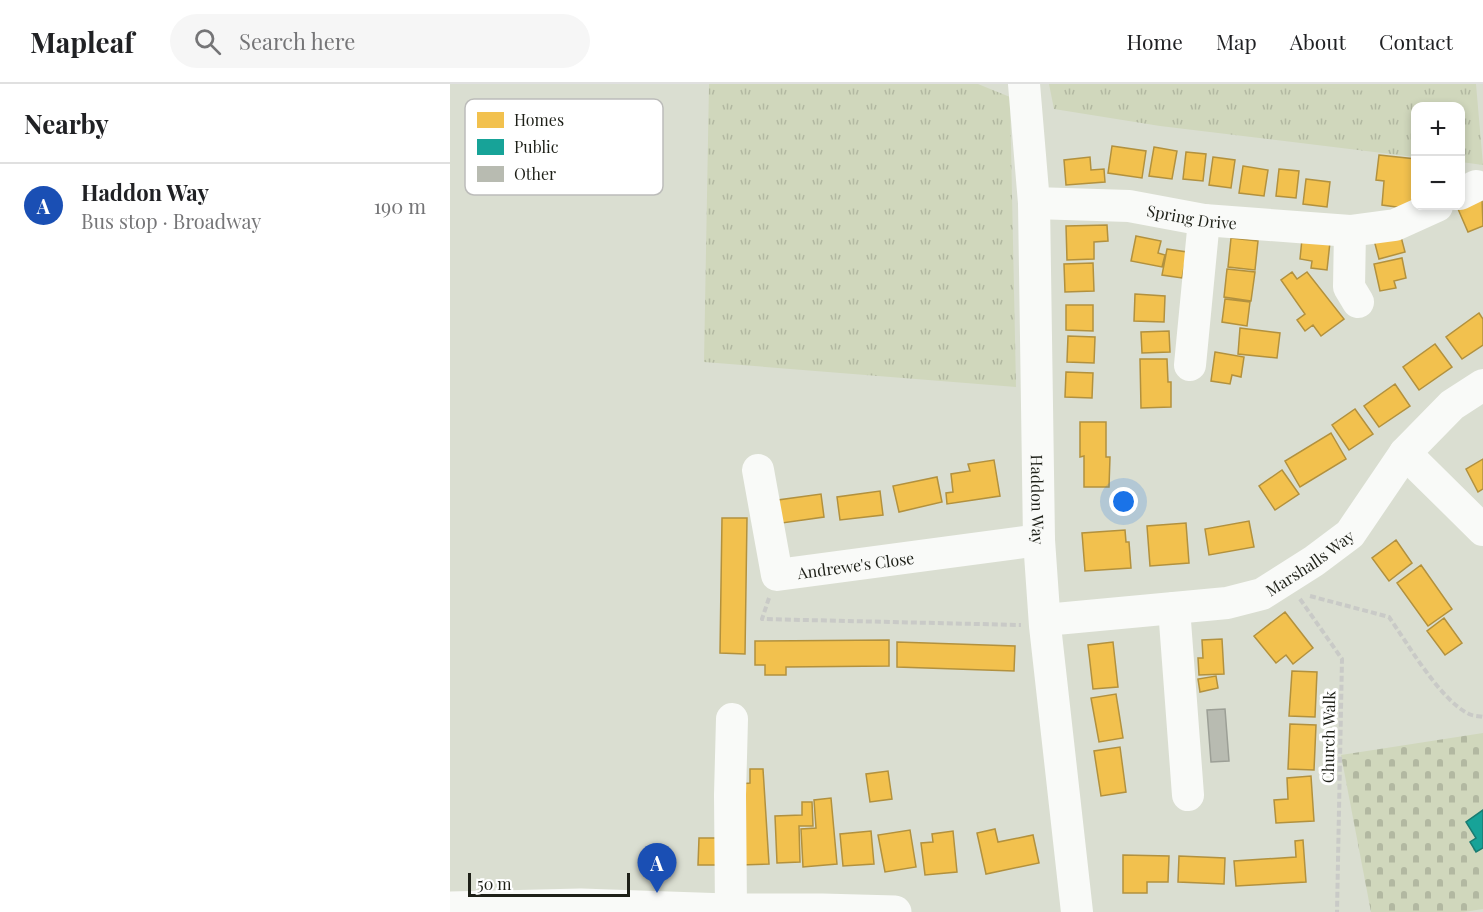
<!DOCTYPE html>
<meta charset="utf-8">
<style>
:root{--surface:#fff;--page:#f6f6f6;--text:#202124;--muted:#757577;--line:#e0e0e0;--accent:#2563eb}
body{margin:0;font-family:"Playfair Display",serif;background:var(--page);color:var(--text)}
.controls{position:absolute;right:18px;top:18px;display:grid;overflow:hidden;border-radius:12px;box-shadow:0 3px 9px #0003}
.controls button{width:54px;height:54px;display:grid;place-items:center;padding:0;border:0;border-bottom:2px solid var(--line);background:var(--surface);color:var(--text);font:30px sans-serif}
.scale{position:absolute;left:18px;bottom:15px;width:162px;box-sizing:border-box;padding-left:6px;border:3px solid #1e2018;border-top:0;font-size:16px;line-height:21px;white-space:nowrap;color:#1e2018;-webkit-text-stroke:4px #fff;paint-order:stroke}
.you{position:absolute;left:674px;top:418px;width:21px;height:21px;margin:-15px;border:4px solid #fff;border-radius:50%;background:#1a73e8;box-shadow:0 0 0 9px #1a73e833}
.badge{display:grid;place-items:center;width:39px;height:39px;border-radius:50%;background:var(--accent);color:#fff;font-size:20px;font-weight:700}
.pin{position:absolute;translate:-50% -50px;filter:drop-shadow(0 2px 3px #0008)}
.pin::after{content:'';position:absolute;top:32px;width:21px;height:18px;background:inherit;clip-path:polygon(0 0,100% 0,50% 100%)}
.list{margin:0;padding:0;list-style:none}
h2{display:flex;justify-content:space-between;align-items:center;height:78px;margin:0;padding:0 24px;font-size:26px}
h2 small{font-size:20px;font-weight:400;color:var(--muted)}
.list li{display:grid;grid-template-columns:39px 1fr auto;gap:18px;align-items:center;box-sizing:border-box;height:84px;padding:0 24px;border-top:2px solid var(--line)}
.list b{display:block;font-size:22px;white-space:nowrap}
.list p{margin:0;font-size:20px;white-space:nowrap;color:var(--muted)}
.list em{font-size:20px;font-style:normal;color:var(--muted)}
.icon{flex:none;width:33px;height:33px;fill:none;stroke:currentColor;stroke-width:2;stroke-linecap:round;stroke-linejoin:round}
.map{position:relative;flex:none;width:1033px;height:828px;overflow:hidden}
header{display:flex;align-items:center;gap:36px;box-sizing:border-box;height:84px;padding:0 30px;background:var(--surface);border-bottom:2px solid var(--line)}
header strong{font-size:28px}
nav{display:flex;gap:33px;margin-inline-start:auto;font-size:21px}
.search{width:420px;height:54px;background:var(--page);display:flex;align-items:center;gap:15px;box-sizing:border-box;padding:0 21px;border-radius:33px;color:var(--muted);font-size:22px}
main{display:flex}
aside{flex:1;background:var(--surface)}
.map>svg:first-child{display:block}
.grass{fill:url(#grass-tufts)}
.cemetery{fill:url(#cemetery-stones)}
.garden{fill:#d0d7bc}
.homes{fill:#f2c14e;stroke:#b2913e;stroke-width:1.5}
.public{fill:#17a398;stroke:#197c72;stroke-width:1.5}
.building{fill:#b8bbb1;stroke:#9c9f96;stroke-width:1.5}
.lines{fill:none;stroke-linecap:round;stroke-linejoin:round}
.path{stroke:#c9cac7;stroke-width:4;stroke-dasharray:6 3;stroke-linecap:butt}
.minor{stroke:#f9faf8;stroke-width:32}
.major{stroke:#f9faf8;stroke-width:33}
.labels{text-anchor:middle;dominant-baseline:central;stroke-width:6;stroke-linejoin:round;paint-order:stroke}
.street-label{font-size:16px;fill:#1e2018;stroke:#fff}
.key{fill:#fff;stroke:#bcbcba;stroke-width:1.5}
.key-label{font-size:16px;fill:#1e2018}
</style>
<header>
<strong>Mapleaf</strong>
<div class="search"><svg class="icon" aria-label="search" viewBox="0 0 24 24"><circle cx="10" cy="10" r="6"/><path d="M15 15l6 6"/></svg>Search here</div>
<nav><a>Home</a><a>Map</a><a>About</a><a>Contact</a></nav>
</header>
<main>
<aside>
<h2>Nearby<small></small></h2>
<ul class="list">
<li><span class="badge" style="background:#1a4fb4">A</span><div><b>Haddon Way</b><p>Bus stop · Broadway</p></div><em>190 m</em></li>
</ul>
</aside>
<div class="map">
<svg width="1033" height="828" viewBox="0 0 1033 828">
<defs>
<pattern id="grass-tufts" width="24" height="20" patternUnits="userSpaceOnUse" patternTransform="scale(1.5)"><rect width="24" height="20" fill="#d0d7bc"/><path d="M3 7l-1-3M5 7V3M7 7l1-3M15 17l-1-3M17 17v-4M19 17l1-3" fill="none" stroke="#b2b8a1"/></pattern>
<pattern id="cemetery-stones" width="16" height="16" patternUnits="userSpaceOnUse" patternTransform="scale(1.5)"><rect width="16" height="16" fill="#d0d7bc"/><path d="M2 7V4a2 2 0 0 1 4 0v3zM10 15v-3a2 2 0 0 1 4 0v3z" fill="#b2b8a1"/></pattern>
</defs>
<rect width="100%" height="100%" fill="#daded1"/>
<path class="grass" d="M259,0H528L560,13L566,303L254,278Z
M599,0H1026L1033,81L1011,78L1010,22H966L965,73L710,42L604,25Z"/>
<path class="cemetery" d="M1033,649V825L1014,828H921L891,671Z"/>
<path class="garden" d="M823,0H931L932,8Z"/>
<path class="homes" d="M662,62L696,67L692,94L658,89Z
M704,63L727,67L722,95L699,92Z
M736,68L756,70L753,97L733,95Z
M929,71L966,75L961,125L932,121L934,97L926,96Z
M640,73L641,86L654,85L655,98L616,101L614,76Z
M763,73L785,76L781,104L759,101Z
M793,82L818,86L814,112L789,109Z
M829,85L849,87L846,114L826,112Z
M856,95L880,98L877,123L853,120Z
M1032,114L1033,142L1018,148L1008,125Z
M657,141L658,157L644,158V175L617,176L616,142Z
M950,149L955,168L929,175L924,156Z
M686,152L711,157L708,169L715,171L712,183L681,177Z
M781,154L808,157L805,186L778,183Z
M852,155L880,158L877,186L861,184L862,177L850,175Z
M717,165L737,168L732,194L712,191Z
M952,174L956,194L944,197L946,204L930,207L924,180Z
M643,179L644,207L615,208L614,180Z
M777,185L805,188L801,217L774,213Z
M842,188L847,195L857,188L894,235L871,252L863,241L855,247L847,236L855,230L831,196Z
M685,210L715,212L714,238L684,237Z
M775,215L800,218L797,242L772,238Z
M616,221H643V247L616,246Z
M1029,229L1033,235V261L1012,275L996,253Z
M790,244L830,249L827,274L788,270Z
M719,247L720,268L692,269L691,248Z
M618,252L645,253L644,279L617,278Z
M985,260L1002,283L969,306L953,283Z
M765,268L794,273L791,293L782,291L780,300L761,297Z
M690,275H717L718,298H721V323L691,324Z
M616,288L643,289L642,314L615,313Z
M945,300L960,322L929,343L914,322Z
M905,325L923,350L899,366L882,341Z
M630,338H656V373H660L659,403H634V372L630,373Z
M881,349L896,375L850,403L835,377Z
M1033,375V405L1028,408L1016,385Z
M544,376L550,412L497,420L496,409L503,408L501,390L520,387L518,380Z
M832,386L849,410L825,426L809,402Z
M487,393L492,418L449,428L443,402Z
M430,407L433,431L390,436L387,413Z
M371,410L374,433L332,439L328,416Z
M272,434H297L295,570L270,569Z
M799,437L804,463L759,471L755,445Z
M736,439L739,479L700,482L697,442Z
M675,446L676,458H679L681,484L635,487L632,449Z
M946,456L962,479L939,497L922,474Z
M971,481L1002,525L978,542L947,499Z
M835,528L863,564L843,580L836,571L826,579L804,552Z
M994,534L1012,559L995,571L977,547Z
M772,555L774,590L749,591L748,574H753L752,556Z
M439,556V582L336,583V591H315V581H305V557Z
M447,558L565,562L564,587L447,583Z
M663,558L668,603L643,605L638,561Z
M842,587L867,588L865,633L839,632Z
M766,592L768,604L750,608L748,595Z
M666,610L673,654L649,658L641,614Z
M840,640L866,641L864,686L838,685Z
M670,663L676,708L651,712L644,667Z
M300,685H313L319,780L290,781V700L300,699Z
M438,687L442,715L420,718L416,690Z
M861,692L864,737L826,739L824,716L838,715L837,694Z
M381,714L387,780L353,783L351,745L366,744L364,716Z
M352,718H362L363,742H349L350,778L327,779L325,732L352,731Z
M545,745L548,758L583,751L589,779L536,790L527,749Z
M460,746L466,783L435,788L428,751Z
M421,747L424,780L393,782L390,750Z
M503,747L507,788L475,791L471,759L483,758L482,750Z
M249,754H278V781H248Z
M853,756L856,798L786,802L784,777L846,773L845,757Z
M673,771L719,772L718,798H697V809H673Z
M729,772L775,774L774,800L728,798Z"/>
<path class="public" d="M1033,726V764L1026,768L1020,758L1026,754L1016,738Z"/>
<path class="building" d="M775,625L779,677L761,678L757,626Z"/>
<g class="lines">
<path class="path" d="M860,512L939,533C958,560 990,616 1019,630C1023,632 1029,632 1033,633
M319,514L312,535L571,541
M850,515L892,575L887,828"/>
<g class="minor">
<path id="s1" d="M574,0L584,119L589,456L595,542L627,828"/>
<path d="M1010,110L1026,102"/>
<path id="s2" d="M584,119L679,122L754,136L900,147L945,141L987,122"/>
<path d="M900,147L899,203L908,218"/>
<path d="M740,281L754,136"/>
<path d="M955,369L1033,446"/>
<path id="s3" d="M308,386L327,491L589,456"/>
<path d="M724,524L738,711"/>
<path id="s4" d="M595,536L777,519L812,510L864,477L900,450L955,369L1002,321L1033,301"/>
<path d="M281,826L280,711L282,635"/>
</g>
<path class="major" d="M0,824L131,821L277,826H372L445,828"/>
</g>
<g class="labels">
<g class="street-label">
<text stroke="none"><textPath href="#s2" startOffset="159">Spring Drive</textPath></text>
<text stroke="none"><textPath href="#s1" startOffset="416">Haddon Way</textPath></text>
<text stroke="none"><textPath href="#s4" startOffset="276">Marshalls Way</textPath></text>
<text stroke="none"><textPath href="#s3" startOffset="186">Andrewe's Close</textPath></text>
<text transform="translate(878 653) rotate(-89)">Church Walk</text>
</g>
</g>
<rect x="15" y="15" width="198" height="96" rx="9" class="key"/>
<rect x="27" y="28" width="27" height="16" fill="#f2c14e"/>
<rect x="27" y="55" width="27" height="16" fill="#17a398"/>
<rect x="27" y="82" width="27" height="16" fill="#b8bbb1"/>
<g class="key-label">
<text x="64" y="42">Homes</text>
<text x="64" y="69">Public</text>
<text x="64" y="96">Other</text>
</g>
</svg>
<div class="controls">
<button>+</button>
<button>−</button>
</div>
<div class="scale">50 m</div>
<div class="you"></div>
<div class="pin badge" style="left:207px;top:809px;background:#1a4fb4">A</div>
</div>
</main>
